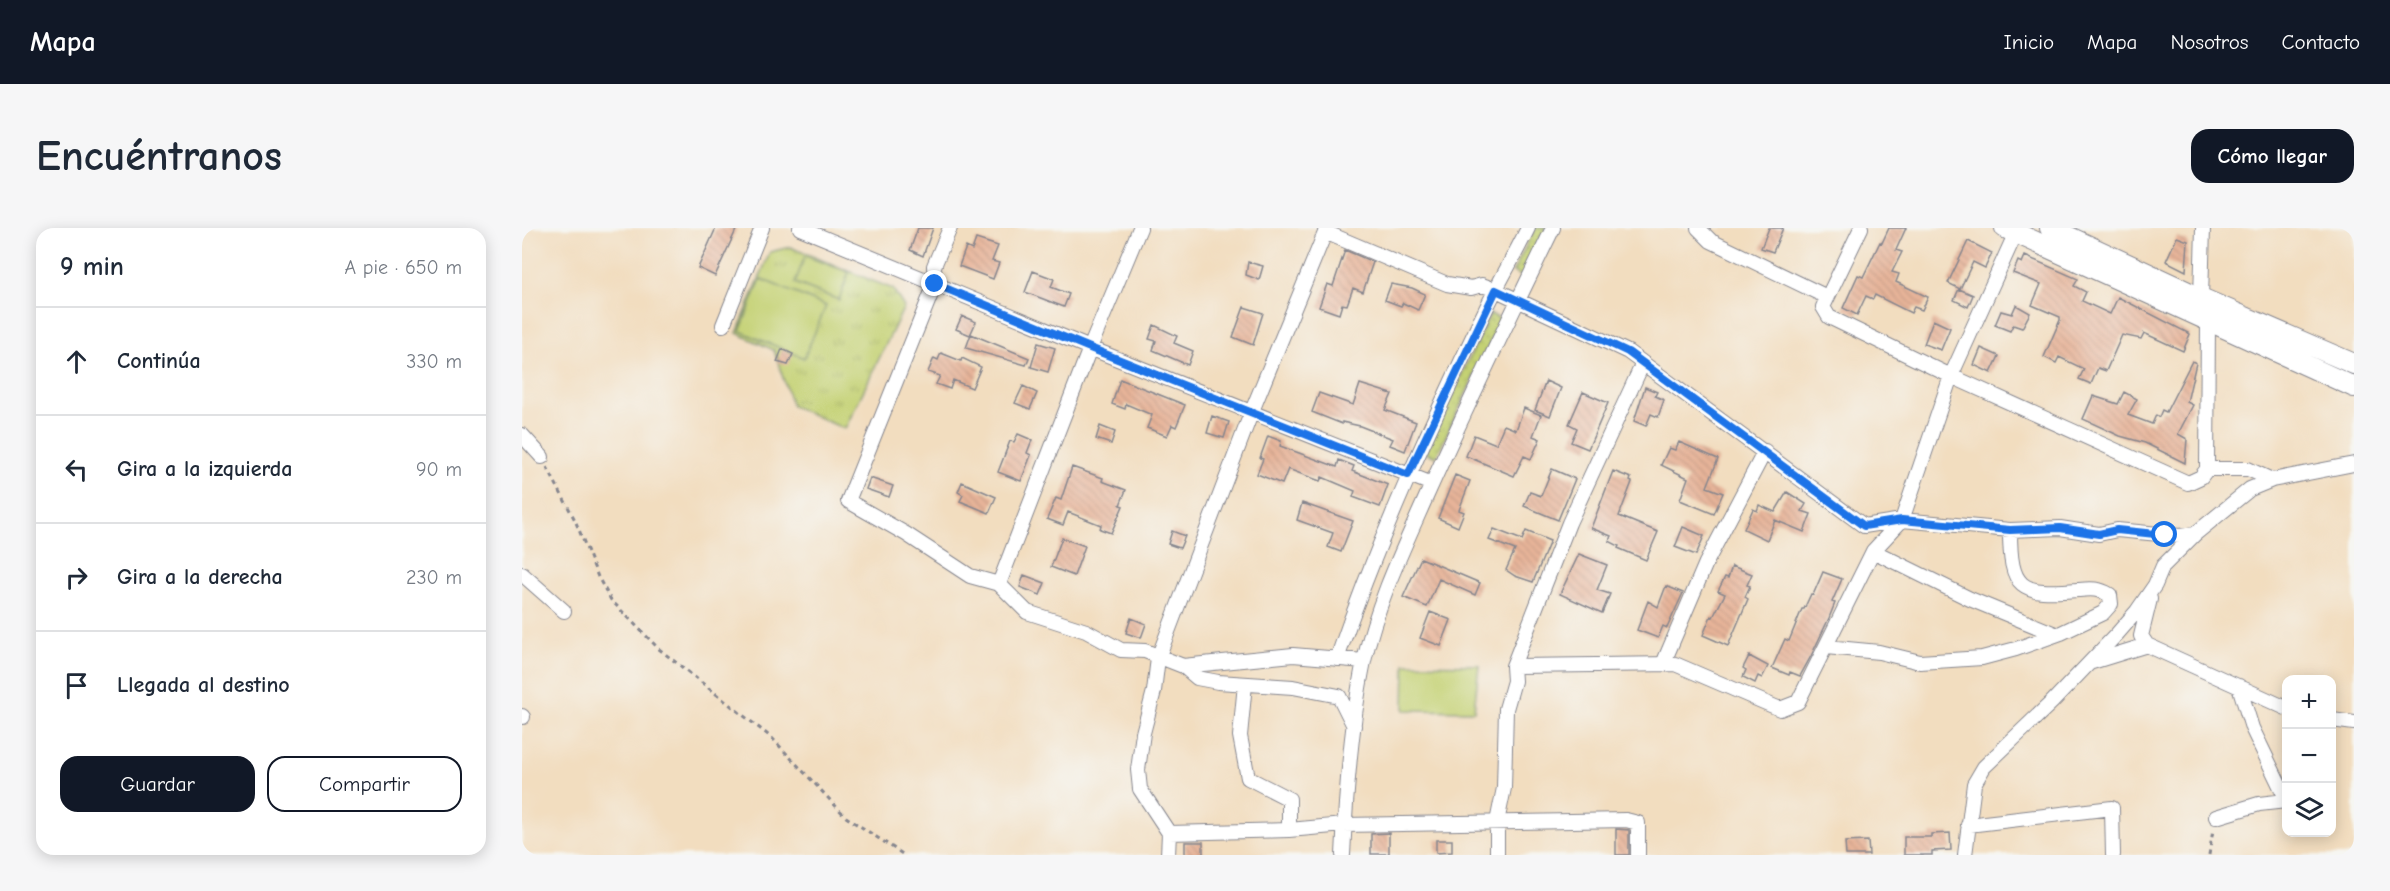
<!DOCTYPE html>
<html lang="es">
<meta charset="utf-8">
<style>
:root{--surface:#fff;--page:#f6f6f7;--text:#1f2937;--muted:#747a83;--line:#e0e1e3;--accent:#111827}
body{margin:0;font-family:"Comic Neue",sans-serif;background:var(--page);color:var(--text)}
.controls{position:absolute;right:18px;bottom:18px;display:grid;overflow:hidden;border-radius:12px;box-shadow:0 3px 15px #0003}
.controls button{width:54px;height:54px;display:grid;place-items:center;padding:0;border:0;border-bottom:2px solid var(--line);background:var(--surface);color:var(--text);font:30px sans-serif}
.stop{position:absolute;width:18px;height:18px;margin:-14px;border:4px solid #1a73e8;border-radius:50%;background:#fff}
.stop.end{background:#1a73e8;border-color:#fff;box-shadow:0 2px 6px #0008}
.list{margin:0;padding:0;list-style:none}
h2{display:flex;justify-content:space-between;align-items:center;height:78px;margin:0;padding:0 24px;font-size:26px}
h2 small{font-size:20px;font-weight:400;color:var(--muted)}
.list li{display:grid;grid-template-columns:39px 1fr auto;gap:18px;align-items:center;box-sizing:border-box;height:108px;padding:0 24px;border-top:2px solid var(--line)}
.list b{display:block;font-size:22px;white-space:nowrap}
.list em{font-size:20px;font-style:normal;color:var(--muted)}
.actions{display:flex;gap:12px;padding:18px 24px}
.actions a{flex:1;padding:14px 0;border:2px solid var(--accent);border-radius:18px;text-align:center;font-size:21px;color:var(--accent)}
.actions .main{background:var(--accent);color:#fff}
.icon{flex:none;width:33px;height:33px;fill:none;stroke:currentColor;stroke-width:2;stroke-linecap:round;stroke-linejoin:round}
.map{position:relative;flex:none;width:1832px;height:627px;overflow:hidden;border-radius:18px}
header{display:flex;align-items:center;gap:36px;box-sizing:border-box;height:84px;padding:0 30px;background:var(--accent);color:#fff}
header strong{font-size:28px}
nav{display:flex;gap:33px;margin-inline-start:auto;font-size:21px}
.intro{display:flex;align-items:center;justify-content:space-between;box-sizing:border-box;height:144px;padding:0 36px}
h1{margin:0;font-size:42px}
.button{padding:15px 27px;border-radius:18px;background:var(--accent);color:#fff;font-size:21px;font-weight:700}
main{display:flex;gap:36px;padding:0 36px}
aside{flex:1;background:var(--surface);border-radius:18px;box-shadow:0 3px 15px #0003}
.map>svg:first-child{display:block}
.grass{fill:url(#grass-dots);stroke:#708068;stroke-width:1.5}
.park{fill:url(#park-tufts);stroke:#708068;stroke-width:1.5}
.pitch{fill:#c4d173;stroke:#708068;stroke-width:1.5}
.building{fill:url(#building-back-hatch)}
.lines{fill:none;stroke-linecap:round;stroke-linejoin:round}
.street-casing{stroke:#86868e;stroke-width:16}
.secondary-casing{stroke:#86868e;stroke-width:22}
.path{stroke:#86868e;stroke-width:3;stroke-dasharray:4.5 4.5;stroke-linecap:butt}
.street{stroke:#fff;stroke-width:14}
.secondary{stroke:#fff;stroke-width:20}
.route{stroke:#1a73e8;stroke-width:8}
</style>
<header>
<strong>Mapa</strong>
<nav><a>Inicio</a><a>Mapa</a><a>Nosotros</a><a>Contacto</a></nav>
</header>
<div class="intro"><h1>Encuéntranos</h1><a class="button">Cómo llegar</a></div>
<main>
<aside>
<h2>9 min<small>A pie · 650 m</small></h2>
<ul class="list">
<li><svg class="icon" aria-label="ahead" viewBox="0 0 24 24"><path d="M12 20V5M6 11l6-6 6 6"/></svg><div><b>Continúa</b></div><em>330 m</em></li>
<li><svg class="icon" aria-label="left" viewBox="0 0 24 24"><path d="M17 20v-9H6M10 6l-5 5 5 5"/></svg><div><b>Gira a la izquierda</b></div><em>90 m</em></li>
<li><svg class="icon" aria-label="right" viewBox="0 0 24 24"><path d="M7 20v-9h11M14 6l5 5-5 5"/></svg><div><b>Gira a la derecha</b></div><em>230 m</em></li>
<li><svg class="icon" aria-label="arrive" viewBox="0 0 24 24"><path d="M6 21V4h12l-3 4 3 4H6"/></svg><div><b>Llegada al destino</b></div></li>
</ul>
<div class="actions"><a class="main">Guardar</a><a>Compartir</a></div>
</aside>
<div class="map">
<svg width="1832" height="627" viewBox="0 0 1832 627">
<defs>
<pattern id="grass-dots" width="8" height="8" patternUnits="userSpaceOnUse" patternTransform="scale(1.5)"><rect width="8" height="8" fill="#c4d173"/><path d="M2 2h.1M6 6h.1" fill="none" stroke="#a8b466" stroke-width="1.8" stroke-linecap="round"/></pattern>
<pattern id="park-tufts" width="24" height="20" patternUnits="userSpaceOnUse" patternTransform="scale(1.5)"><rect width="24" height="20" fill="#c4d173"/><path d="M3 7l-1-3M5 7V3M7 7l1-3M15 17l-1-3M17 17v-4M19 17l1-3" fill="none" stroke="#a8b466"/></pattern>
<pattern id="building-back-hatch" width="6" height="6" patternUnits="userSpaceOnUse" patternTransform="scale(1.5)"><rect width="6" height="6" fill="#e7b499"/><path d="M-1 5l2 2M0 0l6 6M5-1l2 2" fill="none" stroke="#c69b86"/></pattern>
</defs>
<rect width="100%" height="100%" fill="#f6f6f2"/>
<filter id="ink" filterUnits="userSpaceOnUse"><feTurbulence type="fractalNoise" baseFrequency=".0167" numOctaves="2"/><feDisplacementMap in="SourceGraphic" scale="12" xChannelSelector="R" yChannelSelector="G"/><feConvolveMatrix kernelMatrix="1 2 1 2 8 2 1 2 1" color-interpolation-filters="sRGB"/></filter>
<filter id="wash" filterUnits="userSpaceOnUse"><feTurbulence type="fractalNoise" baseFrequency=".008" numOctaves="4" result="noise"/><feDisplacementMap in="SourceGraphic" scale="24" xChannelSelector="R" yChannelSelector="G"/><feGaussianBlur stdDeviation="1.35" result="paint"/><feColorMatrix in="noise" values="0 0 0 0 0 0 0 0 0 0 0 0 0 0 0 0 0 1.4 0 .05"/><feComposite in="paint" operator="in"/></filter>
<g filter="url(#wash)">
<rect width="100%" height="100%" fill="#f2ddbf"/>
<path class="grass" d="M1013,0H1024L1001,49L991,44Z
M968,86L979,91L914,229L903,224Z"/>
<path class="park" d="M268,19L371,61L382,79L323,201L270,178L252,122L215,105L248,24Z"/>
<path class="pitch" d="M283,28L327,44L317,72L273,55Z
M239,51L304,78L282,130L218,103Z
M883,436L957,437L952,483L882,482Z"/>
<g id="blocks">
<path class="building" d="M194,0H215L193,48L176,40Z
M396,0H411L401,28L388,22Z
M1247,0H1261L1251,24L1239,20Z
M1367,0H1384L1374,22L1380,24L1370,44L1377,46L1374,54L1406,69L1400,82L1392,79L1389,85L1353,67L1351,71L1344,68L1335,87L1321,80L1336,47L1341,49L1358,14L1360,15Z
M1655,9L1666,13L1664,43L1644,33Z
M454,11L476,18L470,33L477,35L471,51L437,38L444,19L450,22Z
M1446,13L1470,25L1463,40L1451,34L1438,61L1426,55Z
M823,22L851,34L841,64L831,60L825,77L820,76L817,86L797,79L805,56L811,58Z
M1503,28L1556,51L1552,58L1564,64L1560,73L1588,86L1596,69L1668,106L1661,123L1622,105L1619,111L1600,107L1584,143L1576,140L1569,156L1557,151L1562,141L1537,129L1534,135L1522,129L1538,92V89L1510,77L1519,56L1491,45L1496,33L1500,35Z
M726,34L741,38L737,52L724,47Z
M511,43L532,51L529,59L547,66L542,79L503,64Z
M869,56L890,60L903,66L896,82L881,75L879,78L863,72Z
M1437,61L1451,67L1446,79L1432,72Z
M1494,77L1508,85L1500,100L1491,97L1488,103L1473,97L1479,83L1490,86Z
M722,79L741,85L731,117L711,109Z
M440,88L454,94L448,107L434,101Z
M1411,92L1428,100L1419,122L1402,116Z
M632,97L655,108L652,115L671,123L666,137L631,122L634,113L627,111Z
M449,106L507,130L504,137L444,120Z
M516,115L533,120L526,144L509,139Z
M1459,120L1477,128L1469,145L1452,137Z
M260,121L271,126L266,137L255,134Z
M419,125L439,133L440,130L459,139L450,160L431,152L428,161L414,156L418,148L406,144L412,130L416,132Z
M1670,133L1674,135L1665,174L1671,177L1656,206L1665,211L1663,235L1623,215L1598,208L1561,191L1571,168L1596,176L1602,164L1615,171L1606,187L1630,196L1634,187L1637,189L1640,182L1644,184Z
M598,151L663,177L654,199L650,197L645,208L625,200L630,187L604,176L603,181L590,176Z
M1024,153L1039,160L1028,188L1013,182Z
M838,156L870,166L863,182L894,194L883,223L868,217L871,211L838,198L820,194V196L790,184L797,165L831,177Z
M501,158L515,165L508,181L493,175Z
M1123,159L1135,164L1133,168L1142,172L1136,189L1129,186L1124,198L1112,193Z
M1061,164L1086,175L1066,221L1049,214L1055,200L1047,196Z
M1002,180L1019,187L1011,208L1018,211L1009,231L1002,228L992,248L944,228L952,207L974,216L982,197L994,202Z
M690,188L707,194L702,210L685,205Z
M578,198L593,204L589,216L574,211Z
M496,206L510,212L505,225L509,227L499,253L476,244L488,213L492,214Z
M746,208L759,213L758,218L815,239L817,232L832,238L830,243L866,257L858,279L831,269L833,263L800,249L798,253L766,241L760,256L735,246L741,231L738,230Z
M1157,214L1196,231L1185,259L1201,265L1192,286L1158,272L1166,250L1139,237L1147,220L1153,222Z
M550,239L581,250L580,253L604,262L598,277L601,278L589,305L578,301L579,297L546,284L541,297L525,291L534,270L539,272Z
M1030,241L1053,251L1036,292L1002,278L1008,264L1019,268Z
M1091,243L1109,250L1108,253L1110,254L1097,288L1136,304L1124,332L1096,320L1097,318L1087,313L1089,308L1069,300Z
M933,247L948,253L937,282L942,284L936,299L916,290Z
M348,250L371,258L367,269L344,261Z
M440,254L474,269L467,285L438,273L441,267L436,264Z
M1265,264L1284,276L1280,283L1289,286L1282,304L1253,292L1245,312L1222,301L1231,281L1235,283L1237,277L1253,284Z
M780,275L831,293L819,324L806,319L811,305L775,292Z
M1161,299L1182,308L1174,327L1153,319Z
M972,301L1000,312L1004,303L1028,313L1011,354L993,348L984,342L993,322L967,312Z
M650,303L663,308L658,320L646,316Z
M540,310L563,318L552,348L529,339Z
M1057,326L1085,337L1075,362L1088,366L1080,385L1038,366Z
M899,330L958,355L953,367L917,351L905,379L881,369Z
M1210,338L1230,346L1225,357L1228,358L1223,369L1226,371L1206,418L1181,407L1189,388L1191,389L1203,366L1196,363L1203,349L1206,350Z
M1301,344L1320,351L1310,374L1313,375L1307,390L1289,428L1278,448L1268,444L1267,447L1250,440L1263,411L1267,413L1280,381H1282L1289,366L1291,367Z
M502,347L523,355L518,367L498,359Z
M1144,358L1161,365L1145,400L1141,398L1136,410L1115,402L1126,373L1136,379Z
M908,384L929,392L919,418L898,410Z
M609,390L624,396L619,410L604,405Z
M1227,428L1246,438L1240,450L1236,448L1233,455L1221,449L1224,442L1221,440Z
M1094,601L1107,602V627H1094Z
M867,605V626H849V606Z
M1428,605L1429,622L1410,623V627H1382V609H1409V606Z
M914,612H930V624L914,625Z
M1346,613L1347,627H1324L1323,614Z
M663,614H681V627H663Z"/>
</g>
</g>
<g filter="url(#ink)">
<use href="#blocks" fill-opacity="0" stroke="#86868e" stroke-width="1.5"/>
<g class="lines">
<g class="street-casing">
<path id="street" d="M278,0L568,120L910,256
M428,0L412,38L413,56L326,273L384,306L448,348L477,356L505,384L564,403L599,422L623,423L661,438L771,427L842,433
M1176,0L1189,13L1305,69
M1339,0L1301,79L1307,89L1429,148L1666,255L1679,249L1685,241L1686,93L1679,70L1681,0
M803,4L925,56L949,60L960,57L974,62L1106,124L1342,298L1380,292L1488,302L1538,300L1577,306L1595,302L1658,308L1673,306
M201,97L240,0
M0,207L20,229
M1685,241H1726L1750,252
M1351,323L1448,371L1533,406
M0,346L42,383
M477,356L568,120L618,0
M1628,371L1619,408L1625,417L1764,480
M1304,419L1357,424L1398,434L1460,430L1494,421L1539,405L1581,385L1589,376L1588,367C1577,360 1568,361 1556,362C1498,367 1488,361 1488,302
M815,431C856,311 909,196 964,81C977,54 993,27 1006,0
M1570,434L1625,417
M1141,436L1184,335L1243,223
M661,438L675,450L696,454L771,459L817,468L832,498
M991,438L1153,436L1258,481L1276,474L1351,323L1380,292L1429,148L1496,0
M723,456L718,508L726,550L767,571V602
M1717,458L1730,500L1764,570
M0,488L1,489
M1810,492L1832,495
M1694,589L1737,576L1764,573
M1446,597L1590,580L1591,627
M647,605L767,602L822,597L1104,592L1116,595V627
M646,627L647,605L618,561L616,542L621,505L632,463L636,430L730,183L805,0
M821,627C824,563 829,496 842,433C855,375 881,321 905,267C945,177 988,89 1031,0
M975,627V594L982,560L984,481L992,453L991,438L1047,295L1121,135
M1443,627L1452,556L1462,539L1530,474L1595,406L1615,383L1633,357L1641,338L1673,306L1728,261L1750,252L1832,236"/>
</g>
<g class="secondary-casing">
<path id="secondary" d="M1483,0L1832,159
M1528,0L1679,70L1832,136"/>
</g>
<path class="path" d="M25,239L53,292L76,349L89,372L137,421L250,510L324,589L382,627
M1687,627L1691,602"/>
<use href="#street" class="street"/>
<use href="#secondary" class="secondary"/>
</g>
</g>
<g class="lines" filter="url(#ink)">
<path class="route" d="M413,56L568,120L886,247L974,62L1106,124L1342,298L1380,292L1488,302L1538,300L1577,306L1595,302L1643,307"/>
</g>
</svg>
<div class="controls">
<button>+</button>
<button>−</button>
<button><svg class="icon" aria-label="layers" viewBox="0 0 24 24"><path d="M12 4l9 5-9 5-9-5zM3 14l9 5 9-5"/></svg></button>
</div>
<div class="stop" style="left:1643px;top:307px"></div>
<div class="stop end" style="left:413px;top:56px"></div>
</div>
</main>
